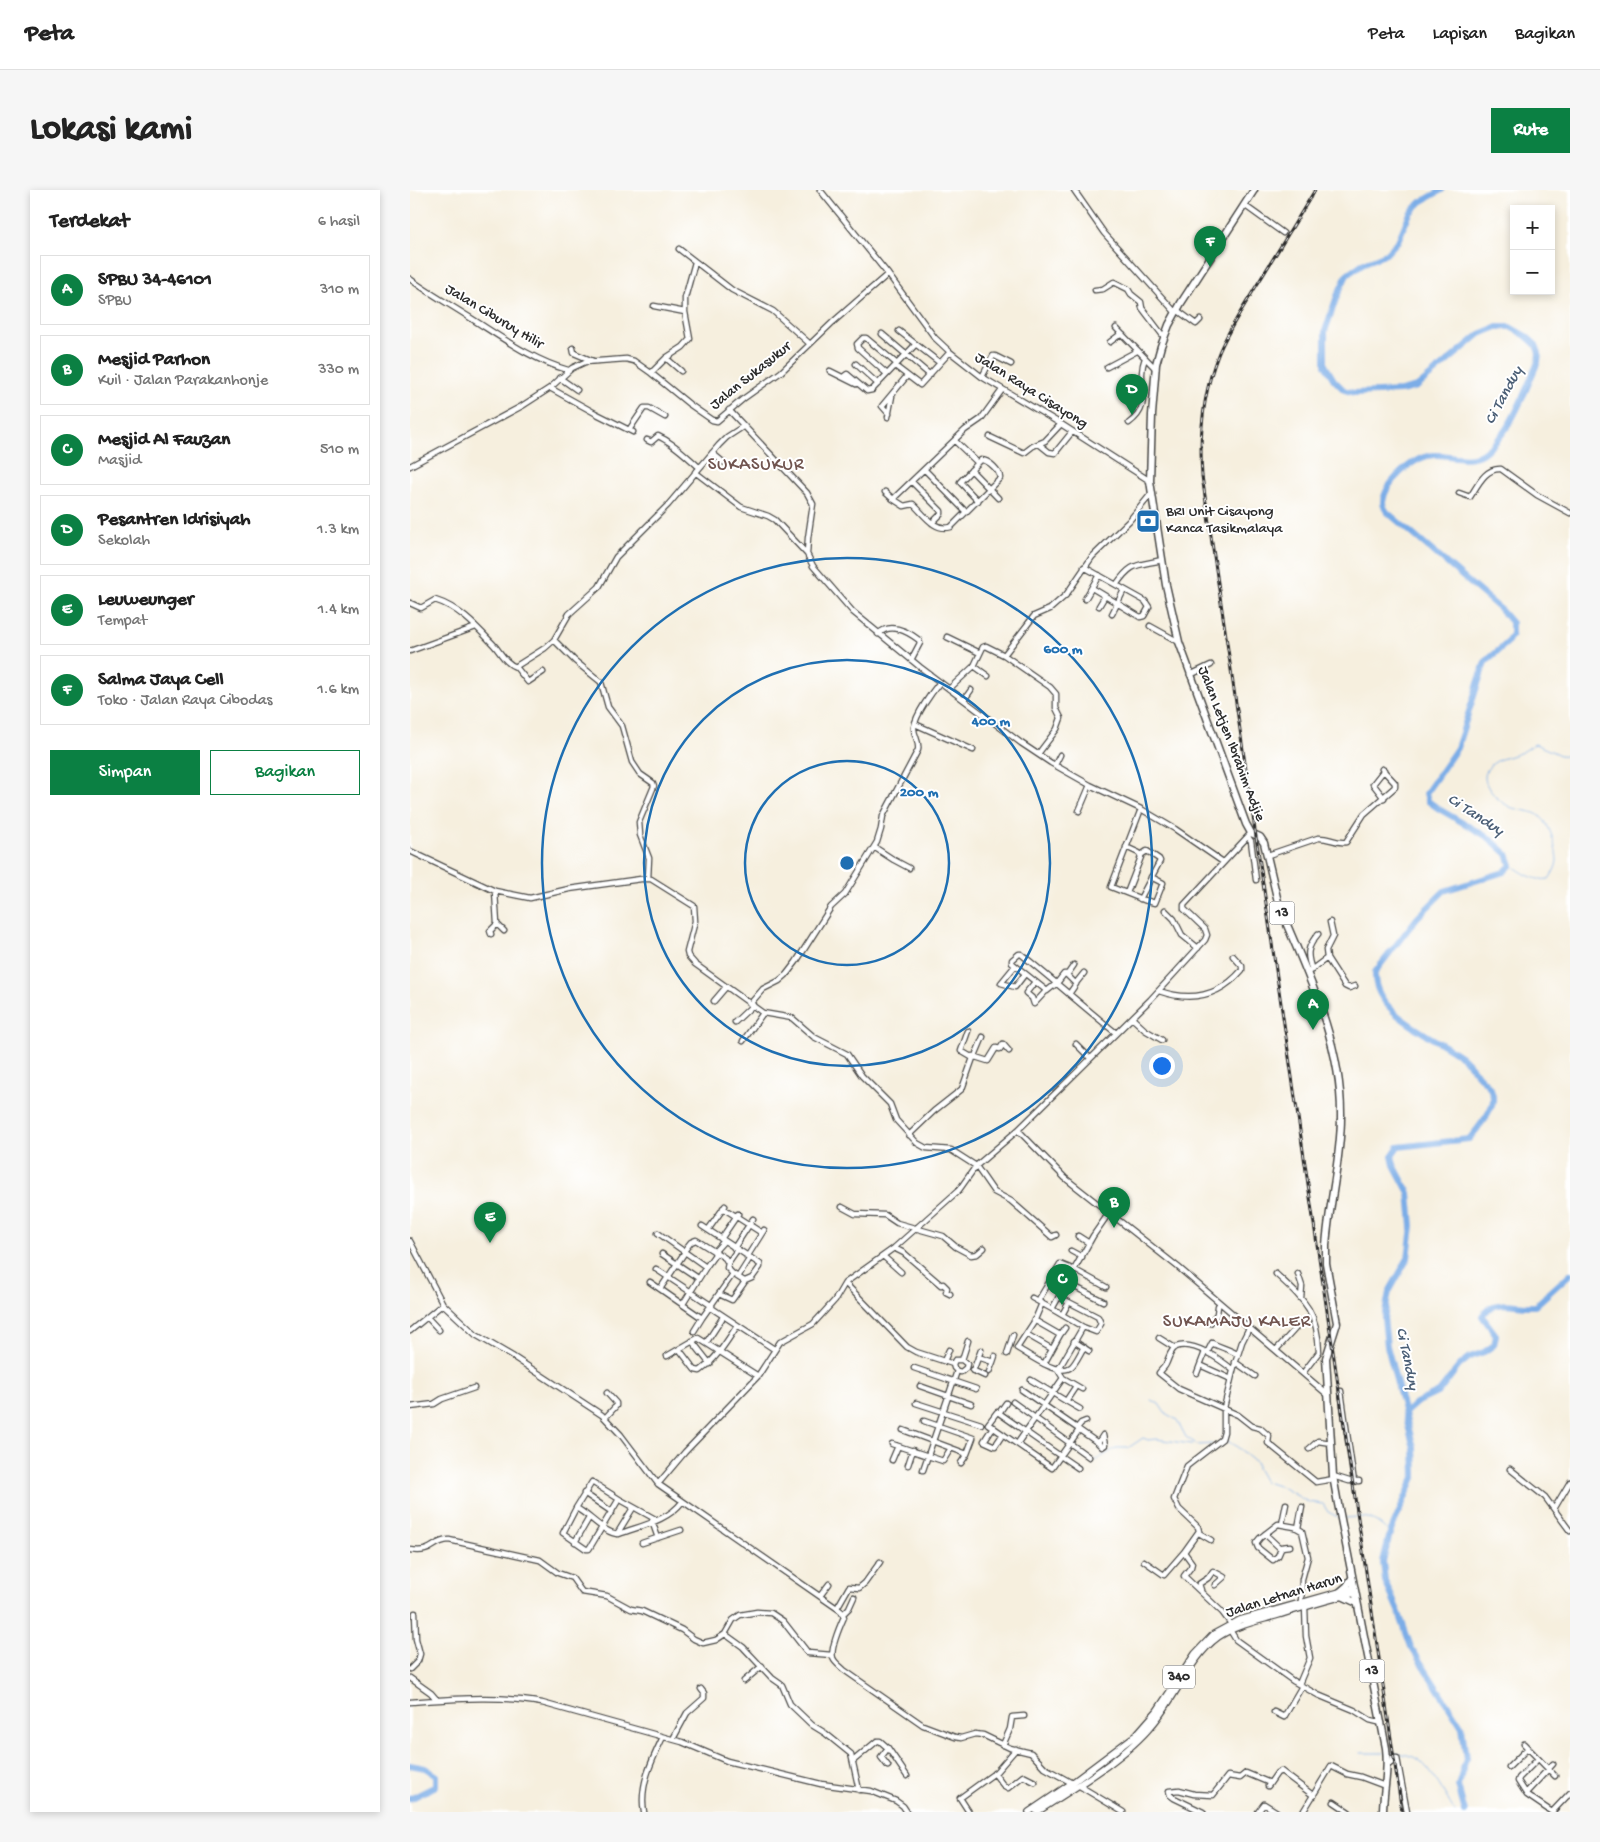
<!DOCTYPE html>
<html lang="id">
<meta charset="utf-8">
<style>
:root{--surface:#fff;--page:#f6f6f6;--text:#222;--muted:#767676;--line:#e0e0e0;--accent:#0b8043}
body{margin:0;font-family:"Gochi Hand",sans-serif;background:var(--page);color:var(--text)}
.controls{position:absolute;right:15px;top:15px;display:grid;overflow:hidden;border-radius:0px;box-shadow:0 2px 8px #0003}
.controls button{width:45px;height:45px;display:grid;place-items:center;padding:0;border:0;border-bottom:1px solid var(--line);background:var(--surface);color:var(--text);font:25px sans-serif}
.you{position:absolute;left:751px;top:875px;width:18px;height:18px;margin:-12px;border:4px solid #fff;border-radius:50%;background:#1a73e8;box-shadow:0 0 0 8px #1a73e833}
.badge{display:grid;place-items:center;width:32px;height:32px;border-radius:50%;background:var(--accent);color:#fff;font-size:16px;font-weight:700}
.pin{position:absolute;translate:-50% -41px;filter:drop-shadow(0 1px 2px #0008)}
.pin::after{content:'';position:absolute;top:26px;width:18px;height:15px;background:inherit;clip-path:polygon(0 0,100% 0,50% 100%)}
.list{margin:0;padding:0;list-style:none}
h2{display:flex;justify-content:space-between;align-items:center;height:65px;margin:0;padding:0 20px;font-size:21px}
h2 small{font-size:16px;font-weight:400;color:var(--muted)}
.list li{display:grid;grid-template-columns:32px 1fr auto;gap:15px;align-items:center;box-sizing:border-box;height:70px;margin:0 10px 10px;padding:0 10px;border:1px solid var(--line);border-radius:0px}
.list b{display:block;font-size:19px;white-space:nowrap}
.list p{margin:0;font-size:16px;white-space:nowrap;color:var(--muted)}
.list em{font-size:16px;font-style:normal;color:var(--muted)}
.actions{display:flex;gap:10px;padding:15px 20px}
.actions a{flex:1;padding:11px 0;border:1px solid var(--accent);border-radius:0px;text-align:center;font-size:18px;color:var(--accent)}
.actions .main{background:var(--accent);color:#fff}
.map{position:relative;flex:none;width:1160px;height:1622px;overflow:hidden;border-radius:0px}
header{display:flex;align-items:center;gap:30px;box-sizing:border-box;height:70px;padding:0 25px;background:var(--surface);border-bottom:1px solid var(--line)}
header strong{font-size:24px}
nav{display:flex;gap:28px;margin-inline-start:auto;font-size:18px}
.intro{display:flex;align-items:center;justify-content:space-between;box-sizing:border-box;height:120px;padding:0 30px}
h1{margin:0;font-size:35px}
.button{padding:12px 22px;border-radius:0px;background:var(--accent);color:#fff;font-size:18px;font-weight:700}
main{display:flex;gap:30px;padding:0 30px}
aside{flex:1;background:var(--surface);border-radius:0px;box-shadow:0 2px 8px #0003}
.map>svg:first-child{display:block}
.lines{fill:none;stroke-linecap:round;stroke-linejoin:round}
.stream{stroke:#7cade7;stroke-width:1}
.river{stroke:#7cade7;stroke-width:6}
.minor-casing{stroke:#494846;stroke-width:7}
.major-casing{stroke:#494846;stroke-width:8}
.highway-casing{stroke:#494846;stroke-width:9}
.minor{stroke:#fff;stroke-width:4.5}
.major{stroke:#fff;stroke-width:5.5}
.highway{stroke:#fff;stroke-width:6}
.rail-casing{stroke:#2b2b2b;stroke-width:3}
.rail{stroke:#fff;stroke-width:1;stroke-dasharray:4;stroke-linecap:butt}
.ring{fill:none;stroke:#1f6fb2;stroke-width:2.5}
.labels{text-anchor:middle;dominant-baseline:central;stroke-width:4;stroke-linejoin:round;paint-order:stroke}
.shield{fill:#fff;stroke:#6b6b6b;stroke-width:1}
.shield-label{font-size:14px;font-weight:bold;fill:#2b2b2b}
.street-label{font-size:15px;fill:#2b2b2b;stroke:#fff}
.poi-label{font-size:15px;fill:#2b2b2b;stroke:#fff;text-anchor:start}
.water-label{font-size:16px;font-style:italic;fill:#4b5f76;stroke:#fff}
.quarter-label{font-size:18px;letter-spacing:1px;fill:#715550;stroke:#fff}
.centre{fill:#1f6fb2;stroke:#fff;stroke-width:2.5}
.ring-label{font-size:15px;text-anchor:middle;font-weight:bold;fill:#1f6fb2;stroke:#fff;stroke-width:4;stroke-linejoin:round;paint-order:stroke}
</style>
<header>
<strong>Peta</strong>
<nav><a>Peta</a><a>Lapisan</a><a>Bagikan</a></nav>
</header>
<div class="intro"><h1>Lokasi kami</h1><a class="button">Rute</a></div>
<main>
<aside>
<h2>Terdekat<small>6 hasil</small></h2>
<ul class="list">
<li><span class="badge">A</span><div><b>SPBU 34-46101</b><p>SPBU</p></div><em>310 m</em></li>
<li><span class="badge">B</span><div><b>Mesjid Parhon</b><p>Kuil · Jalan Parakanhonje</p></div><em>330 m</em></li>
<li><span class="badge">C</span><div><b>Mesjid Al Fauzan</b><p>Masjid</p></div><em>510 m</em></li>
<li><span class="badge">D</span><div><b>Pesantren Idrisiyah</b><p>Sekolah</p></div><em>1.3 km</em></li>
<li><span class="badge">E</span><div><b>Leuweunger</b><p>Tempat</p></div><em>1.4 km</em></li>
<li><span class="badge">F</span><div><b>Salma Jaya Cell</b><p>Toko · Jalan Raya Cibodas</p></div><em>1.6 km</em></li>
</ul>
<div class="actions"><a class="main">Simpan</a><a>Bagikan</a></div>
</aside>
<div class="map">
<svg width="1160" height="1622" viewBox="0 0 1160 1622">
<rect width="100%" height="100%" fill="#fff"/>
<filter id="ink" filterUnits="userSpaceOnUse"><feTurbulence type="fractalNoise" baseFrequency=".02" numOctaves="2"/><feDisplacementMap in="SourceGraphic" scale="10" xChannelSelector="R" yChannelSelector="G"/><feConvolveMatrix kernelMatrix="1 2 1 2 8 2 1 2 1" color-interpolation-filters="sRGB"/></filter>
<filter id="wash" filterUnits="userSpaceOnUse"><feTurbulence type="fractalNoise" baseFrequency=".0096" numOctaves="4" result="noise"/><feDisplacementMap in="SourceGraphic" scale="20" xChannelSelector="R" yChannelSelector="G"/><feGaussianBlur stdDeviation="1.12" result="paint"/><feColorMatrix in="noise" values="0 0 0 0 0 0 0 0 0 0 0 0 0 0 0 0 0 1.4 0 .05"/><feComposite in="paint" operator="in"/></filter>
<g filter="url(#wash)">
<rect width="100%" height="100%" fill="#f6efde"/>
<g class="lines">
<path class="stream" d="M1101,675C1112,682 1124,692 1139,689C1143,683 1146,678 1147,671C1147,660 1140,635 1132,628C1123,619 1111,622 1100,617C1083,608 1061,585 1087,571C1094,567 1104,566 1112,562C1117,560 1120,556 1125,554L1150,565L1160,566
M741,1210L749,1214L755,1223L767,1230L776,1247L785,1253
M812,1251C827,1252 834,1265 847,1273V1278L855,1292L872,1297L898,1312L913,1314L918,1322L928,1327
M685,1271L706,1258H718L733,1248L738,1250L746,1249L788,1255L802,1254
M934,1328C959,1326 961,1326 980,1343
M950,1563H974
M978,1563C988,1563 1000,1564 1009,1570C1023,1581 1036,1607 1045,1622"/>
<path class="river" d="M1032,0L1011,12L1000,23L988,51L976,64L952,74L937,85L927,106L915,141V175L924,190L934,200L944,203L991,201L1007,197L1070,144L1087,137H1100L1116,146L1126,155L1129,163L1128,172C1114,202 1102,243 1073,263C1058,273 1039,264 1024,265C1004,266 975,292 973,312C973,315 975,319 977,322L1089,418L1102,433V444L1097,453L1075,472L1047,558L1016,603L1018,611L1029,619L1079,648L1097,664L1101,675L1094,682L1034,701L1007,728L965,782C962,824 1024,846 1052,867C1059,873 1064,881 1070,887C1076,893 1084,900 1083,910C1083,920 1066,941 1059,949L988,957L982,966L984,975L999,1003L1002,1036L998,1068L979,1102L974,1128L977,1156L1004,1258L1005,1285L980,1343L973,1372L975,1391L989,1423L1001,1457L1052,1537L1056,1569L1048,1596L1055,1622
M995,1223L1006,1213L1029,1202L1049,1176L1060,1167L1074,1162L1084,1155L1086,1145L1072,1126C1084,1107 1106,1117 1125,1116L1160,1084
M0,1575L15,1578L26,1585V1596L0,1609"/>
</g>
</g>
<g filter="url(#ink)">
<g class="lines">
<g class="minor-casing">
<path id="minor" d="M410,0L478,84L525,148L540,162L572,187L651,234L740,291
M664,0L694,43L766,123
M834,15L873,43
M269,59L322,100L363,121L400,154
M0,89C19,103 39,114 59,127C91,147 122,170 158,180
M685,100L693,99L704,92L718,99L721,104L731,112L732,118L754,147
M244,116L275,122
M767,120L786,134L790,130
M706,138L746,179
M489,141L530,173
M472,144L520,185
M700,152L708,146L713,145
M163,158L164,163L183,171
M256,168L271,181
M446,174L468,194
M485,176L510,195L540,162
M697,177L727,161
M420,181L446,194
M241,183L256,168L273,157L280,149L275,122V108L285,72
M477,184L448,158L447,154L453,148H456L487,174
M433,187L437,184L457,201L462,200L506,154
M572,187L583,166H585L601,174
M150,188L167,200
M140,198L185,223L223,242
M319,220L397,303L403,314L398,348L397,364L403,376L443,422L510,477L611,553L641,573L680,595L731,619L765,639L813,672
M479,224L472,216L497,186
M478,227L482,206
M719,233C745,214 725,194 735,168
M219,240L234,218H239L255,227
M580,247L614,263L623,256L635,251L651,234
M237,250L241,252L248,246C264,253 276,266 289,277
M545,251L568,273L550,292L568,311
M629,254L639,262L645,263L662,242
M302,263L313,272
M568,273L571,270C579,270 590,281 590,288L541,337C524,342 514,324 503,314L494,316L483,309L555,240L571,229L592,200
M0,276L112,216L140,198L162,178L175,172L216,169L224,171L241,183L279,214L302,230L307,231L333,209L371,182L423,132L478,84
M515,280L556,322
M561,280L588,308
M285,282L331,317L358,326L365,330L397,364
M502,292L531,321V324L522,333
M475,302L483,309
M1049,303L1060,307C1068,295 1075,278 1091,279L1127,305L1160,323
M674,377L735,411L739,417L734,426L730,427L682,398
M706,395C722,372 726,376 752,370
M675,409L689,385
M0,413L11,418L25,410C48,417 65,435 81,452C89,459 95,474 106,477L108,475L135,458L144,450L159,424L189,397L206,367L258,315L309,255L317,247L334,236
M689,416L695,406
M702,424L714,400
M740,436L769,452
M468,444C481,432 497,441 509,450L510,453L501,470
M537,447L570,463
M144,450L165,471L191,492L198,517L212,536L222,572L230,584L243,593L244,596L229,632L230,645L239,668L238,689
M0,461L66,437
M594,465L640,497L646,504V518L651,528L647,539L628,564
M564,476L578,486
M106,477L118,492L133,482
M780,485L801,475
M539,499L564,476L573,457L576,456L594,465L624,426L640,419L656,405L682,367L719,331L741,304
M554,510L561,500
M505,534L563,560
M645,575L650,565
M974,580L963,594L974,608
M731,619L701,697L734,710L745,713L753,693L741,687
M669,621L680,595
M838,647L841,651L846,690
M464,657L484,670L499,678
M716,657L729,663L731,667L717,703
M0,661L85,701L120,708L159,699L231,689H241L284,716L285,731L277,762L278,766L285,774L353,823L382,828L404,847L437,864L452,886L480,914L486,930L507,953L516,958L541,960L566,976L584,1002L601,1011L642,1047L646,1045
M858,665L908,648C918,647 927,654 936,652L954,624L985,597V593L972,579
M85,701L87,734L94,741
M730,709L750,671L749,669L737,661L731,665
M755,720L764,729L772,745L788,758
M81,744L80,741L87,734
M917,768L935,796L939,798L945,796
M605,776L591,793L605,797L615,784
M902,780C896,764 897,757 908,744
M897,783L917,768L916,760L923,746L920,732
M657,785L664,775
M625,792L616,803L622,808L624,814L636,801
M666,793L674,783
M749,801C781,812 809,807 832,780V776L823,766
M659,804L666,794L656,784H654L647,793L637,801L602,773V770L609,764H611C643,790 674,817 706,843
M304,811L316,797
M340,814L353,799L369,791L376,785L386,772L421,717L435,704L467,652L471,639L473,626L508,560C510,551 503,545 504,537C506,524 522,502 530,492
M722,828L735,840L752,850
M325,832L343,815
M333,851L353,823
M666,854L680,868
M562,866L578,871L586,858L590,859L593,854L599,861
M565,866L573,847
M608,940L655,988L768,1077L918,1205
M499,945L524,921L552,899L563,868L551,861L558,841
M432,1017L445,1024L475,1025L487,1033L533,1046L546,1057L561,1065L567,1064L574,1058
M313,1018L352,1043
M292,1036L350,1074V1077L342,1088L335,1091
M298,1040L315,1016
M248,1043L296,1077L306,1063
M668,1046L679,1053
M311,1049L328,1024
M0,1051L33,1114L66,1145L102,1166L192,1225L211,1245L248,1294L431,1421L434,1427C430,1436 420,1459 423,1468C425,1473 430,1476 434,1480L513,1535L545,1547L551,1548L565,1544L573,1545L600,1558L621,1563L635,1578L662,1593
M324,1058L343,1029
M484,1058L494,1063L531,1095L533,1094L537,1098L536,1102L540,1104
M661,1061L672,1067
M304,1062L314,1051
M252,1064L288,1088
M473,1066L491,1082
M337,1067L354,1040
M318,1073L327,1060
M246,1079L302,1116
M866,1084C894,1110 908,1121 909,1162L893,1183
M888,1084L892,1096L891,1108
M328,1087L340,1068
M240,1092L292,1128L323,1084L317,1078L318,1073L315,1068L286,1050L281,1052L274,1061
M435,1093L497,1157L506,1162L543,1174L544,1178L547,1181L513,1280
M657,1093L693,1111
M250,1099L275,1062
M309,1104L322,1110L334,1093V1091L323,1084
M649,1107L688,1127L691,1134L686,1142L673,1137L642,1119L683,1046L699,1023
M622,1108L642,1119
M628,1111L650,1074L665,1080L696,1097
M632,1113L624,1132L607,1158C618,1164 648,1187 661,1177C666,1173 670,1163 674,1157
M273,1114L296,1077
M300,1117L364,1159
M652,1125L659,1112
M17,1127L29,1140
M624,1130L650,1145L634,1174
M800,1133L807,1124L808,1116L810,1113
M0,1141L33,1114
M284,1141L292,1128
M616,1144L642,1159
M650,1145L655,1138
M749,1148L765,1158
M282,1151L300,1174
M664,1151L679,1161
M296,1153L313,1127
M269,1159L285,1180L290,1181C306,1169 316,1153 327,1136
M866,1160L885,1139
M797,1163L802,1153C811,1158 817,1158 827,1164
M597,1164L603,1145
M257,1166L288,1148L348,1186
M568,1167L583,1172L585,1166
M534,1171L539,1160
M825,1172L845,1186
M543,1174L545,1170H552L558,1151
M790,1175L795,1162
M504,1178L566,1199
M562,1180L575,1186
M823,1180C811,1170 783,1150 766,1157C760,1160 759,1168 756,1174C755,1177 751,1180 749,1183L769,1199L828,1225L842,1236L850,1238L859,1246L858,1253L906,1292L924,1289
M547,1181L551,1182L556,1178L557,1174L552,1170
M563,1181L571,1160
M579,1182L583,1172
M787,1183L790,1175L821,1189
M653,1188L672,1199
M621,1190L656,1211
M510,1196L561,1214
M666,1196L656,1211L670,1219
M612,1200L667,1238L671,1233L676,1231
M931,1201L944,1292
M603,1212L679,1267
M506,1213L571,1234
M0,1217L24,1214L32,1209L64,1198
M589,1223L596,1213
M195,1228L206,1216V1213L197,1203
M514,1231L563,1248L557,1264L551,1273
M583,1237L574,1251L585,1256L593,1244
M668,1239L688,1253L693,1245L695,1255L692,1257L688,1253
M493,1240L557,1264
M482,1254L533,1271L541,1258
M607,1254L653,1188L648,1180L673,1137
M899,1259L908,1251L921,1253
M482,1270L488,1256
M498,1275L503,1260
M668,1278C641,1260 615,1241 589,1223L587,1222L578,1234L642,1278C651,1265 660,1253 669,1240
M1100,1279L1135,1307L1160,1341
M923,1286L939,1291H949
M248,1294L275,1262L348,1186L370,1152L403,1134L425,1110L435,1093L484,1058L549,1000L566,976L608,940L740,810L795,750L797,745L795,739L774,719V715L841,643
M174,1303L202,1322
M166,1318L182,1292L209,1309
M1144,1319L1160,1292
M247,1330L209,1309L179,1359H176L153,1343L166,1318C179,1324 194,1344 209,1344C230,1336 258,1331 272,1312
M242,1331L248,1348
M872,1334L876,1314
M888,1338L892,1317
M789,1343L801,1350
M207,1344L223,1318
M855,1344L871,1359L868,1366L863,1370L848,1358L846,1353L850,1348L868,1334L885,1337L892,1341L898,1367L892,1389L891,1413
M165,1352L179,1328
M232,1353L271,1340
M871,1357L880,1356
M0,1360C24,1364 21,1351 39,1350L130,1370L148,1383L162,1388L172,1402L197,1406L221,1419L232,1421L272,1440L284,1449L293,1453L306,1450L315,1444L323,1430L330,1425L347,1422L361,1423L373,1431L398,1463L422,1465
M734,1371L754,1385L774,1362
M791,1400L789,1394L798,1388L803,1381L814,1387L805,1395
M410,1406L419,1394
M427,1418L439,1397L449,1398L455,1393L470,1372
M433,1424L439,1418L444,1407
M821,1434L812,1422L774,1386L781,1377L782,1373L774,1362L789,1341L788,1337L769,1319L764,1309L777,1276L812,1249L814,1242V1218L824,1177L832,1152L839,1138
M820,1440L826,1450L883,1491L908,1505L944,1520L960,1530L972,1533
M315,1444L333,1457L362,1488L372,1495L380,1514L402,1535L415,1543L441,1564L449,1600
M0,1479L8,1471L10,1464L6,1449L5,1423
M0,1488L21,1503L27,1510
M334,1491L352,1476
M889,1494L900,1468L896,1446L895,1416
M0,1512C44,1509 89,1505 132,1513L272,1552L317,1571L411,1594L461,1601L486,1611L493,1616L497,1622
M864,1522L874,1527L892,1496
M263,1549L277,1523L294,1508V1503L291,1499
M1114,1554L1145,1586
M593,1555L600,1539L602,1527L614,1526
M1128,1569L1109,1588L1108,1591L1117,1605L1142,1622
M443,1571L467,1551H470L478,1558L497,1586
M978,1575L981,1573L982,1568H987L997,1622
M478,1576L471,1567L478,1558
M1099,1577L1118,1558
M584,1583L593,1595L598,1598L613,1586L625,1592
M668,1595L713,1622
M858,1596L867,1583L871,1581L904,1606
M1116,1603L1143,1574
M924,1612L939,1622
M234,1622C229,1596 242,1570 253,1547
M559,1622L550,1608L586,1582L606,1559
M793,1622L764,1608L760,1605L759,1601L769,1600L784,1604L803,1605L818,1586L830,1588L836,1583L860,1593
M848,1622L854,1614L867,1622
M893,1622L921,1576L937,1584L951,1587L975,1596
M1142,1622L1160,1603"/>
</g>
<g class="major-casing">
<path id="major" d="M619,1622L662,1593L726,1545L747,1521L785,1464L804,1444L830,1430L944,1398
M627,1622C664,1598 715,1568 742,1535C765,1509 780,1467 808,1447C826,1435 848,1431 868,1425C894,1417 919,1409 945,1403"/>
</g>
<g class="highway-casing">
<path id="highway" d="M844,0L771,113L759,135L751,156L746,174L742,225L740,291L756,395L769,452L836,634L841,643L850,647L854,653L869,716C897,783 932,852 931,927C931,970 919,1013 916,1056V1073L927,1133L916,1168L923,1286L928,1314L976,1558C979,1583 973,1599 973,1622
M930,1402L937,1396L942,1388
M932,1406L947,1413"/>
</g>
<use href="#minor" class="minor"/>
<use href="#major" class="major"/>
<use href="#highway" class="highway"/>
<g class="rail-casing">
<path id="rail" d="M905,0C885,33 865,66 845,98C832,120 817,142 808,165C793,203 789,245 792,286L992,1622"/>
</g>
<use href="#rail" class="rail"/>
</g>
</g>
<g class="ring">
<circle cx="437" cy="673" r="102"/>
<circle cx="437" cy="673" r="203"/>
<circle cx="437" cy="673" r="305"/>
</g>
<defs>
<g id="bank-square" transform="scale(1.25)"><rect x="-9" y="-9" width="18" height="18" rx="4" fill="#1f6fb2" stroke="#fff"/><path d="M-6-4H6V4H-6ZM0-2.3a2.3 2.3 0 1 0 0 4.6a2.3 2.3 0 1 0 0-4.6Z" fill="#fff"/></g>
</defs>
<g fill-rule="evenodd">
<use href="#bank-square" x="738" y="331"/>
</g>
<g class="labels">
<g class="shield">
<rect x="859.5" y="711.5" width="25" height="23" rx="4"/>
<rect x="949.5" y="1469.5" width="25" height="23" rx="4"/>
<rect x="753" y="1475.5" width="32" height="23" rx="4"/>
</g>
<g class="shield-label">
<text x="872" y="723">13</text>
<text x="962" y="1481">13</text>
<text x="769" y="1487">340</text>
</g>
<g class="street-label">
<text transform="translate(84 127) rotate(31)">Jalan Ciburuy Hilir</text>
<text transform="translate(341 186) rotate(-39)">Jalan Sukasukur</text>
<text transform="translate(621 201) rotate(32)">Jalan Raya Cisayong</text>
<text transform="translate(821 554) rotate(69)">Jalan Letjen Ibrahim Adjie</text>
<text transform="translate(874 1406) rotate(-17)">Jalan Letnan Harun</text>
</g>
<g class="poi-label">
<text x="756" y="322">BRI Unit Cisayong<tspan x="756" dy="17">Kanca Tasikmalaya</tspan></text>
</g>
<g class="water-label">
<text transform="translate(1095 206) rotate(-62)">Ci Tanduy</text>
<text transform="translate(1065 626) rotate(33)">Ci Tanduy</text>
<text transform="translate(996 1169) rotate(78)">Ci Tanduy</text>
</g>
<g class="quarter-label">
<text x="346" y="275">SUKASUKUR</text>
<text x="827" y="1132">SUKAMAJU KALER</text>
</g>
</g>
<circle cx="437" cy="673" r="8" class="centre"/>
<g class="ring-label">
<text x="653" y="463">600 m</text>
<text x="581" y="535">400 m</text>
<text x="509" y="606">200 m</text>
</g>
</svg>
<div class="controls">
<button>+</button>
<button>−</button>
</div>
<div class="you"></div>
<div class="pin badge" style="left:903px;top:840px">A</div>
<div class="pin badge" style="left:704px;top:1038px">B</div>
<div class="pin badge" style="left:652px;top:1115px">C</div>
<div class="pin badge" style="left:722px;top:225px">D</div>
<div class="pin badge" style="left:80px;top:1053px">E</div>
<div class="pin badge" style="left:800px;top:77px">F</div>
</div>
</main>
